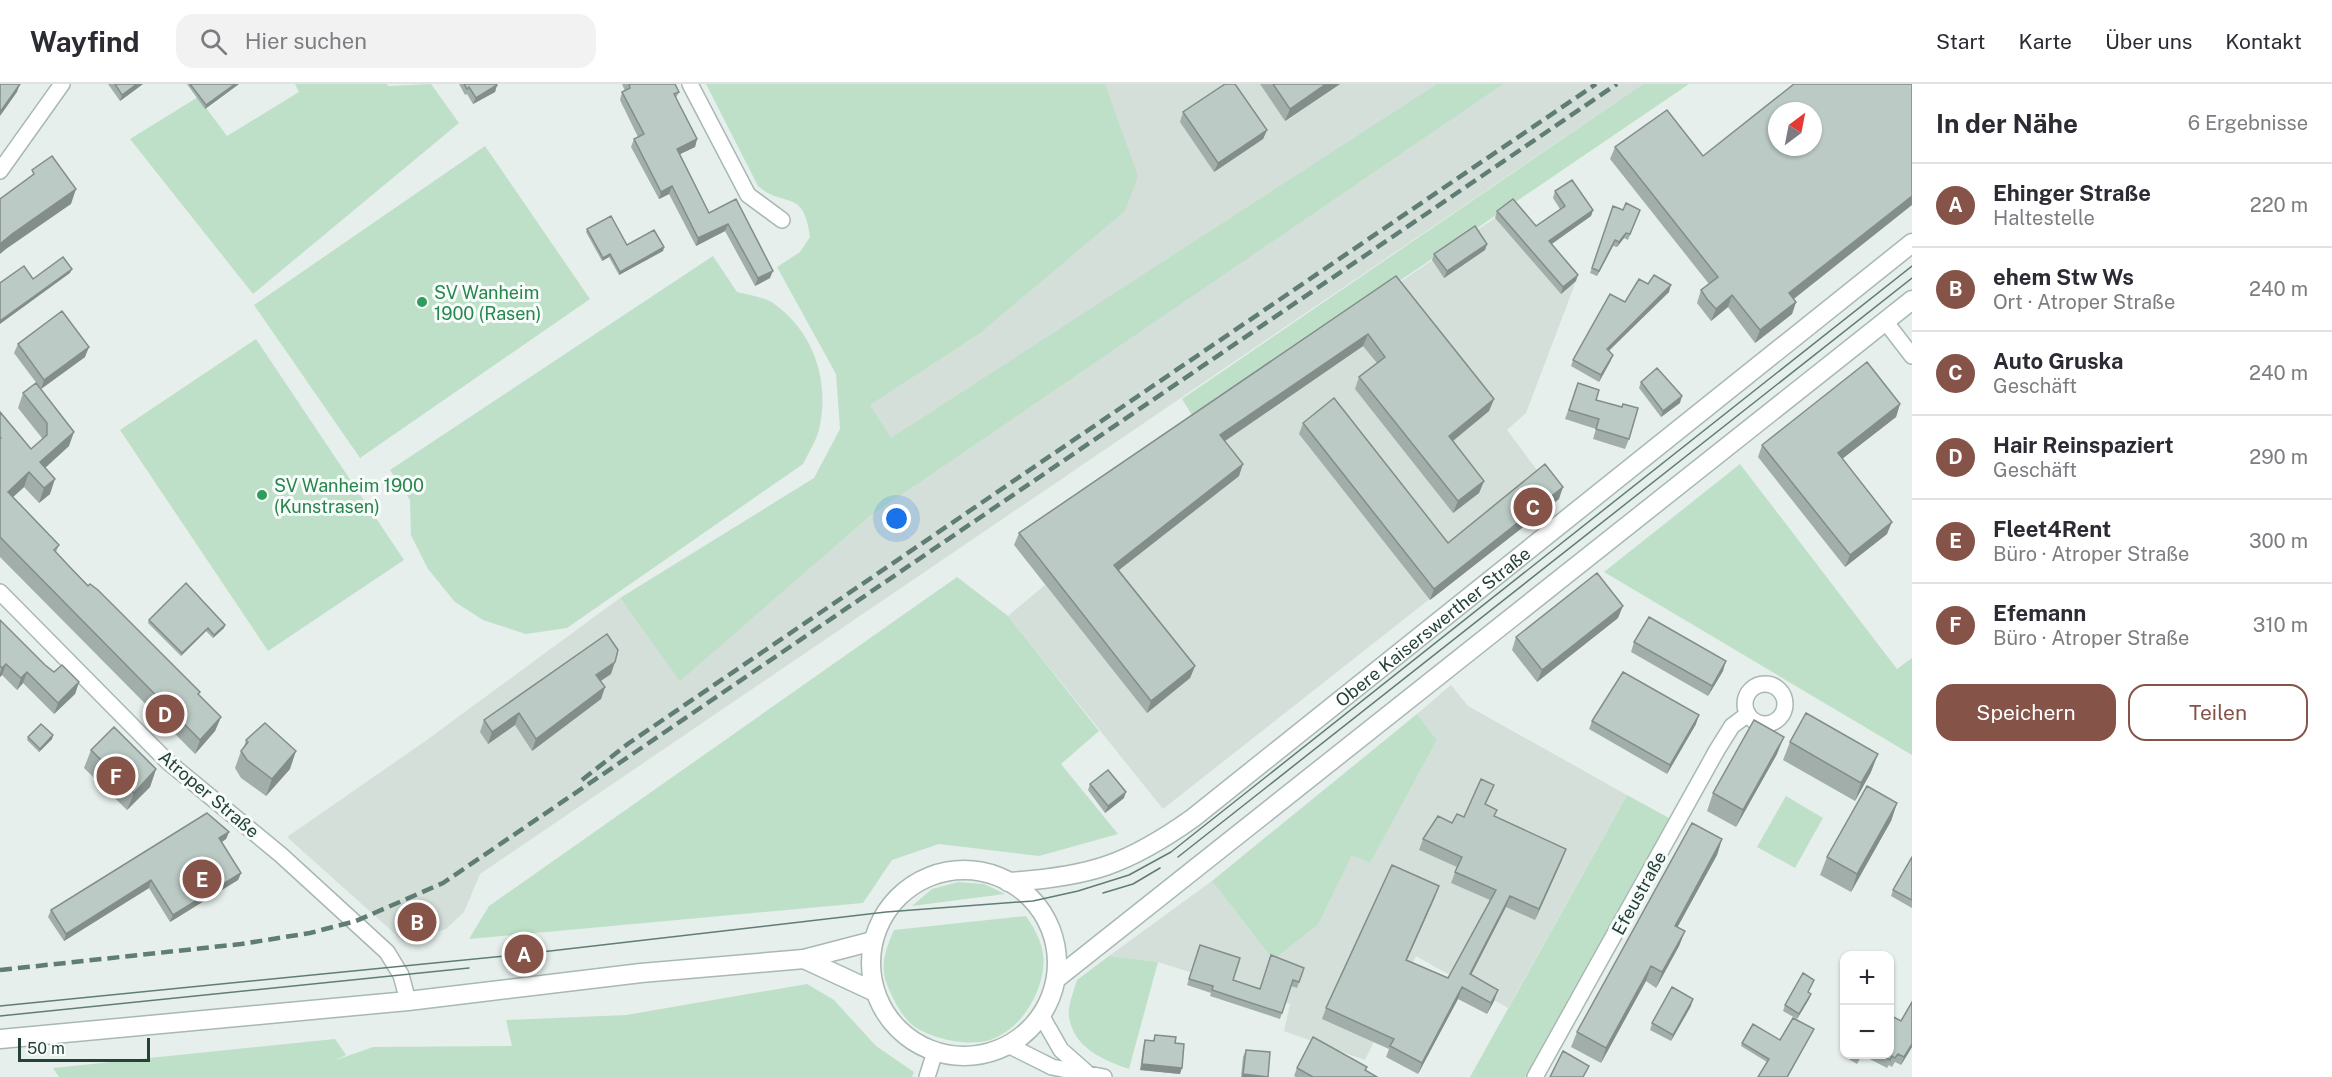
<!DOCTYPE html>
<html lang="de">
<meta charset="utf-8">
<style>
:root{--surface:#fff;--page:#f2f2f3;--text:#2b2b33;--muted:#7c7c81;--line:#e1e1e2;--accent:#855347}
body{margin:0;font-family:"Public Sans",sans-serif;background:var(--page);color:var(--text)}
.controls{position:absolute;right:18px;bottom:18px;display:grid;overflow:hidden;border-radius:12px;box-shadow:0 2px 4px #0004}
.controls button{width:54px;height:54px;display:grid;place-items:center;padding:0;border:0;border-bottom:2px solid var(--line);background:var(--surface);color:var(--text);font:30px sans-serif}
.compass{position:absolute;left:1768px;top:18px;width:54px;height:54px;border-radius:50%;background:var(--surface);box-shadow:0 2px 4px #0004;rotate:32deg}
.scale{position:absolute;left:18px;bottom:15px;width:132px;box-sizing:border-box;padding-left:6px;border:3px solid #24423a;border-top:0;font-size:16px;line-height:21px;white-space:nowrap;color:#24423a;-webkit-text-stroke:4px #f7fbf9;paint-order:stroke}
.you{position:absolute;left:897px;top:435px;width:21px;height:21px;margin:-15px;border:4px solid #fff;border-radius:50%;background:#1a73e8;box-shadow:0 0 0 9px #1a73e833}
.badge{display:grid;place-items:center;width:39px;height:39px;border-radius:50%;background:var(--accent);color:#fff;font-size:20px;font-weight:700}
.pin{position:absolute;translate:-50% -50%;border:3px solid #fff;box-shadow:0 2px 6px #0006}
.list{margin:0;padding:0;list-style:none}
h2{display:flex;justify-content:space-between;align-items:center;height:78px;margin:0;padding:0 24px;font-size:26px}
h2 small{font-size:20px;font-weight:400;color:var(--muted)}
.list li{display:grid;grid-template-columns:39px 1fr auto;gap:18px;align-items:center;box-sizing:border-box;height:84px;padding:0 24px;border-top:2px solid var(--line)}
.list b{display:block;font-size:22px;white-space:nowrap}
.list p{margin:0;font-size:20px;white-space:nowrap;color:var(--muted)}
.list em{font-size:20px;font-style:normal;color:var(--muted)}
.actions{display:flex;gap:12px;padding:18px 24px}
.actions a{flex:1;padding:14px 0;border:2px solid var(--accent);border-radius:18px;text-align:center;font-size:21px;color:var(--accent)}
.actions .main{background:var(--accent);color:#fff}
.icon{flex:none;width:33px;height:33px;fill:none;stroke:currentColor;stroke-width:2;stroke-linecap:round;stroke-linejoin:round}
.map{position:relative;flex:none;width:1912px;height:993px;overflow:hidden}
header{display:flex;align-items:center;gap:36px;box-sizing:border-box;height:84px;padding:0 30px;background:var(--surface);border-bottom:2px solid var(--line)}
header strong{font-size:28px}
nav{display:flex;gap:33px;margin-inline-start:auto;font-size:21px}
.search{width:420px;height:54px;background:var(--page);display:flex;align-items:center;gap:15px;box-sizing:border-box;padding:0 21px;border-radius:18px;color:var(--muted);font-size:22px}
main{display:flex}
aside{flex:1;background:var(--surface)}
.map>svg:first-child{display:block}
.built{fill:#d4dfda}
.green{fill:#bfe0c8}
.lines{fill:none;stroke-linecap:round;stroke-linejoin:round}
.minor-casing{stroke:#a8b8b2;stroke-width:18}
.tertiary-casing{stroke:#a8b8b2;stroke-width:21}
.minor{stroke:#fff;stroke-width:15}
.tertiary{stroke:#fff;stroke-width:18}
.tram{stroke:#5f7d75;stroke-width:1.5}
.rail{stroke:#5f7d75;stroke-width:4.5;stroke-dasharray:12 6;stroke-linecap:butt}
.wall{fill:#a1aea9}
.shaded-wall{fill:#838d89}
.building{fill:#bbcac4;stroke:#838d89;stroke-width:1.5;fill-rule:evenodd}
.leisure-dot{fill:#2e9e5b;stroke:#f7fbf9;stroke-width:2}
.labels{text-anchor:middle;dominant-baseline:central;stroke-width:6;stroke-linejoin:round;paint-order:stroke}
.leisure-label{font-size:18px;fill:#27864d;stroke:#f7fbf9;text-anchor:start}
.street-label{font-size:18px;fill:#24423a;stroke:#f7fbf9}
</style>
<header>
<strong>Wayfind</strong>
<div class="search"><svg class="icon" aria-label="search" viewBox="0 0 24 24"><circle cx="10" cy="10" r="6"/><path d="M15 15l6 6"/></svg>Hier suchen</div>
<nav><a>Start</a><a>Karte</a><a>Über uns</a><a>Kontakt</a></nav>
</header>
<main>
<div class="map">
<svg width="1912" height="993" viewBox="0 0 1912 993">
<rect width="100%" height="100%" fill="#e6efeb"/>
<path class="built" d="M1082,0H1643L480,790L464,828L446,845L404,858L287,753L424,658L620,514L680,596L869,433L916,401L869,321L979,250Z
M1510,124L1575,200L1526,329L1507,346L1558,414L1163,725L1008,532L1045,501L1016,461L1195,336Z
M1451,601L1468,622L1627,711L1508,924L1416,872L1365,976L1284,947L1290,920L1158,878L1109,872L1212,797L1273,876L1318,841L1352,770L1370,778L1437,656L1417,630Z"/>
<path class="green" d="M295,0H387L388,2L431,0L459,39L253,210L130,55L198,13L227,52L299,8Z
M706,0H1105L1138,92L1125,127L979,250L870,321L891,354L1437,0H1503L869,433L680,597L620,514L814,394L840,345L836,290L777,183L800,168L810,153C804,103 784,125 758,102Z
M1643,0H1689L1195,336L1182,315Z
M485,62L590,215L360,374L254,221Z
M713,172L737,208C748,211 764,213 773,219C813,247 829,294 820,341C818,354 809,368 803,380L567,544L526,550L483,536L455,518L428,485L411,451L410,416L390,386Z
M256,255L404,476L268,567L120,346Z
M1740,380L1897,585L1912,574V671L1604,488Z
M957,493L1008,532L1099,647L1061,680L1118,750L1039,772L939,760L892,776L863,819L469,855L489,822Z
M1417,630L1437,656L1370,779L1352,771L1318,841L1273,876L1212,797Z
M1627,711L1669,734L1525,993H1470Z
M1786,712L1823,734L1795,784L1757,763Z
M958,798L984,800L1005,810L912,822L932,805Z
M1026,832C1043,857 1049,875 1038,905C1030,926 1015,946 993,955C971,964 928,955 910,939C899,928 887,905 884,890C882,874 888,860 894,846Z
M1109,872L1158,878L1129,985C1103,976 1074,964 1069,933C1067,923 1074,907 1077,896Z
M807,900L834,916L876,962L914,988L912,993H59L53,984L335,955L346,971L336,976L373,963L512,962L506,936L626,931Z"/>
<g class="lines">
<g class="minor-casing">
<path id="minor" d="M690,0L748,111L782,136
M0,87L62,0
M1885,237L1912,272
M0,508L167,677L281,771L387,868L401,891L408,917
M1745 620a20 20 0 1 1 40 0a20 20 0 1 1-40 0Z
M1041,931L1061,966L1086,988
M1008,961L1052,983L1104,993
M927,993L935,968
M1535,993L1717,666L1732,642L1748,630"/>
</g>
<g class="tertiary-casing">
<g id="tertiary">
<circle cx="964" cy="879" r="93"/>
<path id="s1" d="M1008,798C1089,793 1127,781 1193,734L1912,159"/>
<path d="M804,875L875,908"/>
<path d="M1056,895L1912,216"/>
<path d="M0,955L408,917L641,889L804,875L873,857"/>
</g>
</g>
<use href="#minor" class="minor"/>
<use href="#tertiary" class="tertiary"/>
<path class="tram" d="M1178,773L1912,194
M1103,809L1133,800L1160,784
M0,922L524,870L886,828L1033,817L1078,807L1129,791L1171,768L1912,182
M0,932L469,884"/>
<path class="rail" d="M582,696L629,659L1596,0
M0,886L241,860L310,849L356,837L443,799L1617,0"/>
</g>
<path class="wall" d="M108,0H143L120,17Z
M187,0H239L205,25Z
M459,0H496L497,1L495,8L473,20L467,10L465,11Z
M622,0H675L679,8L676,14L697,55L695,63L680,70L709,129L736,115L770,194L755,202L725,147L696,162L669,110L659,115L631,63L634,55L638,53L620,16L622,8L625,7Z
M1260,0H1340L1285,37Z
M1183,28L1267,46L1263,55L1214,88L1180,38Z
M1615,63L1794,215L1796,218L1792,230L1755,259L1728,223L1711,237L1697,219L1701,206L1709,200L1610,75Z
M1555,107L1593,126L1591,132L1552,160L1576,197L1561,210L1495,134L1497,127L1536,142L1560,125L1553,114Z
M1613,122L1623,126H1640L1628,156L1624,154L1617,163L1613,162L1597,192L1590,189Z
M587,145L627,161L664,163L663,167L619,191L609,173L602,177L586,148Z
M1487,160L1485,166L1444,194L1432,176L1434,170Z
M1396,192L1494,315L1489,327L1452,358L1484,397L1479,409L1453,429L1355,305L1359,293L1377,279L1363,262L1225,357L1239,392L1119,486L1195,582L1190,594L1147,629L1014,461L1019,449Z
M1648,200L1669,208L1609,267L1613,271L1610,278L1599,298L1571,282L1573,276L1625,218Z
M18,260L85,273L41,305L14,269Z
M1641,298L1680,319L1661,333L1639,304Z
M1578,299L1596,316L1629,355L1625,365L1593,355L1596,345L1565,335Z
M23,309L69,362L45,384L50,410L39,419L24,403L13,413L59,461L56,468L67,480L221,633L215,647L195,670L0,473V328L31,365L42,355V354L18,324Z
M1900,320L1896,333L1842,375L1887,450L1845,483L1758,373L1762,361Z
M1303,339L1448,459L1559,415L1430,516L1299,350Z
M1618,534L1537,598L1512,566L1516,553Z
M0,536L45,581L54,588L79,598L75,610L54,630L23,599L17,606L2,591L0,593Z
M149,536L225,541L224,544L213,554L206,547L181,572L148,539Z
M1634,558L1723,587L1708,612L1631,568Z
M611,590L600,597L605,603L601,615L532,667L515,641L488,660L480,648L484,636Z
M1592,637L1696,640L1667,690L1589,645Z
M53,651L52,655L39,668L27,656L28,653Z
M246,656L290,685L266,712L241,694L235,684L241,667L244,663Z
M1790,658L1871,688L1855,717L1783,676Z
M91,666L156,685L150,703L127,726L84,684Z
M1777,670L1736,743L1707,727L1713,709Z
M1090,700L1124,714L1105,729L1088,706Z
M1494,701L1486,720L1494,733L1562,776L1535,836L1506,823L1471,890L1498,906L1494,917L1487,930L1458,915L1418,990L1386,973L1389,965L1322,935L1326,924L1435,813L1407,876L1448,894L1490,816L1451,799L1457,783L1419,766L1423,755L1464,733Z
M1897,719L1891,737L1851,808L1820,791L1827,773Z
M229,748L226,755L222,758L241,789L238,796L170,838L149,804L64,857L48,833L51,826Z
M1722,755L1717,771L1677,843L1685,847L1679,862L1656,904L1646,897L1601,979L1571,963L1577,948Z
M1912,773V824L1891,812L1893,806Z
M407,832L429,840L412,849L406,835Z
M1200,861L1233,896L1260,905L1304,884L1297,904L1291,902L1280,935L1210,912L1211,909L1187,901Z
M1814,896L1808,908L1809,915L1797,935L1783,927L1785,921Z
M1912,918V963L1901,981L1895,978L1892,983L1889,981L1887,984L1862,971L1857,980L1845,973L1846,970H1890L1901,937Z
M1691,922L1671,957L1650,946L1652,939Z
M1814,945L1788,993H1758L1767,978L1741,962L1742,959L1780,956Z
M1155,951L1180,990L1140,986L1143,963L1145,956L1153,957Z
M1246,966L1267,993H1241L1243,973Z
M1297,984L1365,986L1377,993H1296L1294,992Z"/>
<path class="shaded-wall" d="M20,0L17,8L0,32V28Z
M137,0H143L120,17L122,11Z
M235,0H239L205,25L206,21Z
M1326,0H1340L1285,37L1290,25Z
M497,1L495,8L473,20L476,14Z
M1267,46L1263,55L1214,88L1218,79Z
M697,55L695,63L674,73L677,65Z
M672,102L669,110L659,115L661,108Z
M76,105L71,120L6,165L0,170V160L12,150Z
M1912,112V121L1785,222L1789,209Z
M1593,126L1591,132L1547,163L1549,157Z
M728,140L725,147L696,162L698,154Z
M1626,149L1624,154L1617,163L1619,158Z
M1615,156L1613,162L1597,192L1599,187Z
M1487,160L1485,166L1444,194L1447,187Z
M664,163L663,167L619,191L620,188Z
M610,170L609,173L602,177L603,174Z
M72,185L70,189L0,240V237Z
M773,187L770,194L755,202L758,194Z
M1578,191L1576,197L1561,210L1563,203Z
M1671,201L1669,208L1604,271L1607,265Z
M1732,211L1728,223L1711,237L1716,225Z
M1796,218L1792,230L1755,259L1760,246Z
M1368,250L1363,262L1216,363L1220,351Z
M89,263L85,273L41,305L44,296Z
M1613,271L1610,278L1599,298L1601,291Z
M1682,312L1680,319L1661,333L1663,327Z
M1494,315L1489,327L1444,364L1449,352Z
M1900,320L1896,333L1833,382L1838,369Z
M74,348L69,362L35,393L40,378Z
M1243,380L1239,392L1110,493L1114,481Z
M29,388L24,403L2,423L8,408Z
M55,395L50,410L39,419L44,404Z
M1484,397L1479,409L1453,429L1458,417Z
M1563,403L1559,415L1430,516L1434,505Z
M1892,438L1887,450L1845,483L1850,471Z
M1623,522L1618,534L1537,598L1542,586Z
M225,541L224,544L213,554L214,551Z
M208,544L206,547L181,572L182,569Z
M1726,577L1723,587L1708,612L1712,602Z
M615,578L611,590L592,603L596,591Z
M6,580L2,591L0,593V589L2,584Z
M1195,582L1190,594L1147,629L1151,617Z
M27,588L23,599L17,606L21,594Z
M79,598L75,610L54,630L58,619Z
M605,603L601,615L532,667L536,655Z
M519,629L515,641L488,660L492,648Z
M1699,631L1696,640L1667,690L1670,681Z
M221,633L215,647L195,670L200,656Z
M53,651L52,655L39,668L40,665Z
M1784,653L1777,670L1736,743L1743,726Z
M296,667L290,685L266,712L272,695Z
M1878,670L1871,688L1855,717L1861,699Z
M156,685L150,703L127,726L134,709Z
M1126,708L1124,714L1105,729L1108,722Z
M1897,719L1891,737L1851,808L1857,790Z
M229,748L226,755L217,761L219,754Z
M1722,755L1717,771L1670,857L1675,842Z
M1566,765L1562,776L1535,836L1539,825Z
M241,789L238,796L170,838L173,831Z
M151,796L149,804L64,857L66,850Z
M1439,802L1435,813L1402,887L1406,876Z
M1510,812L1506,823L1466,901L1470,890Z
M430,837L429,840L412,849L414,846Z
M1685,847L1679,862L1656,904L1662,888Z
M1651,882L1646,897L1601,979L1606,964Z
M1462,903L1458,915L1418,990L1422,979Z
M1498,906L1494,917L1487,930L1491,919Z
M1811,910L1809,915L1797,935L1799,930Z
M1693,915L1691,922L1671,957L1673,951Z
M1912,960V963L1901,981L1904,973Z
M1142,980L1182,984L1180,990L1140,986Z
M1243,990L1268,993H1242Z"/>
<path class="building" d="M0,0H20L0,28Z
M115,0H137L122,11Z
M190,0H235L206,21Z
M464,0H496L497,1L476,14L469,3L467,5Z
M629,0H675L679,8L674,10L697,55L677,65L709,129L736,115L773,187L758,194L728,140L698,154L672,102L661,108L634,55L644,50L622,8L630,4Z
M1225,0H1235L1267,46L1218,79L1183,28Z
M1273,0H1326L1290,25Z
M1794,0H1912V112L1789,209L1796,218L1760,246L1732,211L1716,225L1707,215L1701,206L1718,193L1615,63L1667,26L1703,72ZM1777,27H1813V63H1777Z
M52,72L76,105L12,150L0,160V115L34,90L32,86Z
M1572,96L1593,126L1549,157L1578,191L1563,203L1497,127L1513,115L1536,142L1565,122L1555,107Z
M1626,119L1640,126L1630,150L1626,149L1619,158L1615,156L1599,187L1592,184L1613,122L1623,126Z
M611,132L627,161L654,146L664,163L620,188L610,170L603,174L587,145Z
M1475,142L1487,160L1447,187L1434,170Z
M63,173L72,185L0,237V199L24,182L33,195Z
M1654,191L1671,201L1607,265L1613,271L1601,291L1573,276L1610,210L1625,218L1639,195L1648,200Z
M1396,192L1494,315L1449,352L1484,397L1458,417L1359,293L1385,273L1368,250L1220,351L1243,380L1114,481L1195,582L1151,617L1019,449Z
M62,227L89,263L44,296L18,260Z
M1867,278L1900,320L1838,369L1892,438L1850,471L1762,361Z
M1657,284L1682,312L1663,327L1641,298Z
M36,299L74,348L40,378L55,395L44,404L29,388L8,408L59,461L54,466L67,480L88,502L90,500L98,506L200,608L198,610L221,633L200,656L0,453V355L1,354L0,353V328L31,365L47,351V339L23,309Z
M1578,299L1599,306L1596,316L1622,323L1623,320L1638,324L1629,355L1596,345L1599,335L1569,326Z
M1334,314L1448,459L1545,380L1563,403L1434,505L1303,339Z
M1597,489L1623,522L1542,586L1516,553Z
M186,499L225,541L214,551L208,544L182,569L149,536Z
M1649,533L1726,577L1712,602L1634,558Z
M0,536L45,581L54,588L62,581L79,598L58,619L27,588L21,594L6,580L2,584L0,582Z
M607,550L618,566L615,578L596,591L605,603L536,655L519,629L492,648L484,636Z
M1623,588L1699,631L1670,681L1592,637Z
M1806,629L1878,670L1861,699L1790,658Z
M1754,636L1784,653L1743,726L1713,709Z
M265,639L296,667L272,695L247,676L241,667L248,658L246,656Z
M41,640L53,651L40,665L28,653Z
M114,643L156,685L134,709L91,666Z
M1108,686L1126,708L1108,722L1090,700Z
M1481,695L1494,701L1485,720L1497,726L1494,732L1566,765L1539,825L1510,812L1470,890L1498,906L1491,919L1462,903L1422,979L1390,962L1394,955L1326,924L1392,781L1439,802L1406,876L1448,894L1496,806L1455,788L1462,773L1423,755L1438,732L1452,739L1457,730L1464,733Z
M1867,702L1897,719L1857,790L1827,773Z
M207,729L229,748L219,754L241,789L173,831L151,796L66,850L51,826Z
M1692,739L1722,755L1675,842L1685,847L1662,888L1651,882L1606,964L1577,948Z
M1912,773V816L1893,806Z
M423,823L430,837L414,846L407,832Z
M1200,861L1240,874L1233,896L1260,905L1271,871L1304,884L1299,898L1293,896L1282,929L1212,906L1213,902L1189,895Z
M1803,889L1814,896L1808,908L1811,910L1799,930L1785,921Z
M1672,903L1693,915L1673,951L1652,939Z
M1912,918V960L1904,973L1898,970L1895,974L1892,972L1890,976L1879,970H1890V931L1901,937Z
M1793,934L1814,945L1787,993H1758L1769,975L1742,959L1753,940L1780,956Z
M1155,951L1176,953L1175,959L1184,960L1182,984L1142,980L1145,956L1154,957Z
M1313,953L1367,983L1365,986L1377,993H1313L1297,984Z
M1246,966L1270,968L1268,993L1243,990Z
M1563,967L1589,982L1583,993H1550Z"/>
<g class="leisure-dot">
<circle cx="422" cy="218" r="6"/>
<circle cx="262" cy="411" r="6"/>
</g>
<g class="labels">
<g class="leisure-label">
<text x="434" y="208">SV Wanheim<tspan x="434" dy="21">1900 (Rasen)</tspan></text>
<text x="274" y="401">SV Wanheim 1900<tspan x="274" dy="21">(Kunstrasen)</tspan></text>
</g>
<g class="street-label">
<text stroke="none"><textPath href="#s1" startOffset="506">Obere Kaiserswerther Straße</textPath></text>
<text transform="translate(209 710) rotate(40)">Atroper Straße</text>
<text transform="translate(1639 809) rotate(-61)">Efeustraße</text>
</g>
</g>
</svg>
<div class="controls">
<button>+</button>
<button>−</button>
</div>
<svg class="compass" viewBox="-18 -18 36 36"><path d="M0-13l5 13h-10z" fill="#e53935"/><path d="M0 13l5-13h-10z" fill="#7c7c81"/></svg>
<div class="scale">50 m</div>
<div class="you"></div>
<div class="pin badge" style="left:524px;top:870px">A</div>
<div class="pin badge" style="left:417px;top:838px">B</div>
<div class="pin badge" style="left:1533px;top:423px">C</div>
<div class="pin badge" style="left:165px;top:630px">D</div>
<div class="pin badge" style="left:202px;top:795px">E</div>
<div class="pin badge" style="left:116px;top:692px">F</div>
</div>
<aside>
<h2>In der Nähe<small>6 Ergebnisse</small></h2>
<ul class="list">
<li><span class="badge">A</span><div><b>Ehinger Straße</b><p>Haltestelle</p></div><em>220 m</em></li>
<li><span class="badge">B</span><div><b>ehem Stw Ws</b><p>Ort · Atroper Straße</p></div><em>240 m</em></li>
<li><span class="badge">C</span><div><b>Auto Gruska</b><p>Geschäft</p></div><em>240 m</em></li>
<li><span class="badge">D</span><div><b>Hair Reinspaziert</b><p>Geschäft</p></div><em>290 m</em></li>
<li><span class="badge">E</span><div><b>Fleet4Rent</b><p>Büro · Atroper Straße</p></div><em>300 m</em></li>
<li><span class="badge">F</span><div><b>Efemann</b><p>Büro · Atroper Straße</p></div><em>310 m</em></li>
</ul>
<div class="actions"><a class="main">Speichern</a><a>Teilen</a></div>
</aside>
</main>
